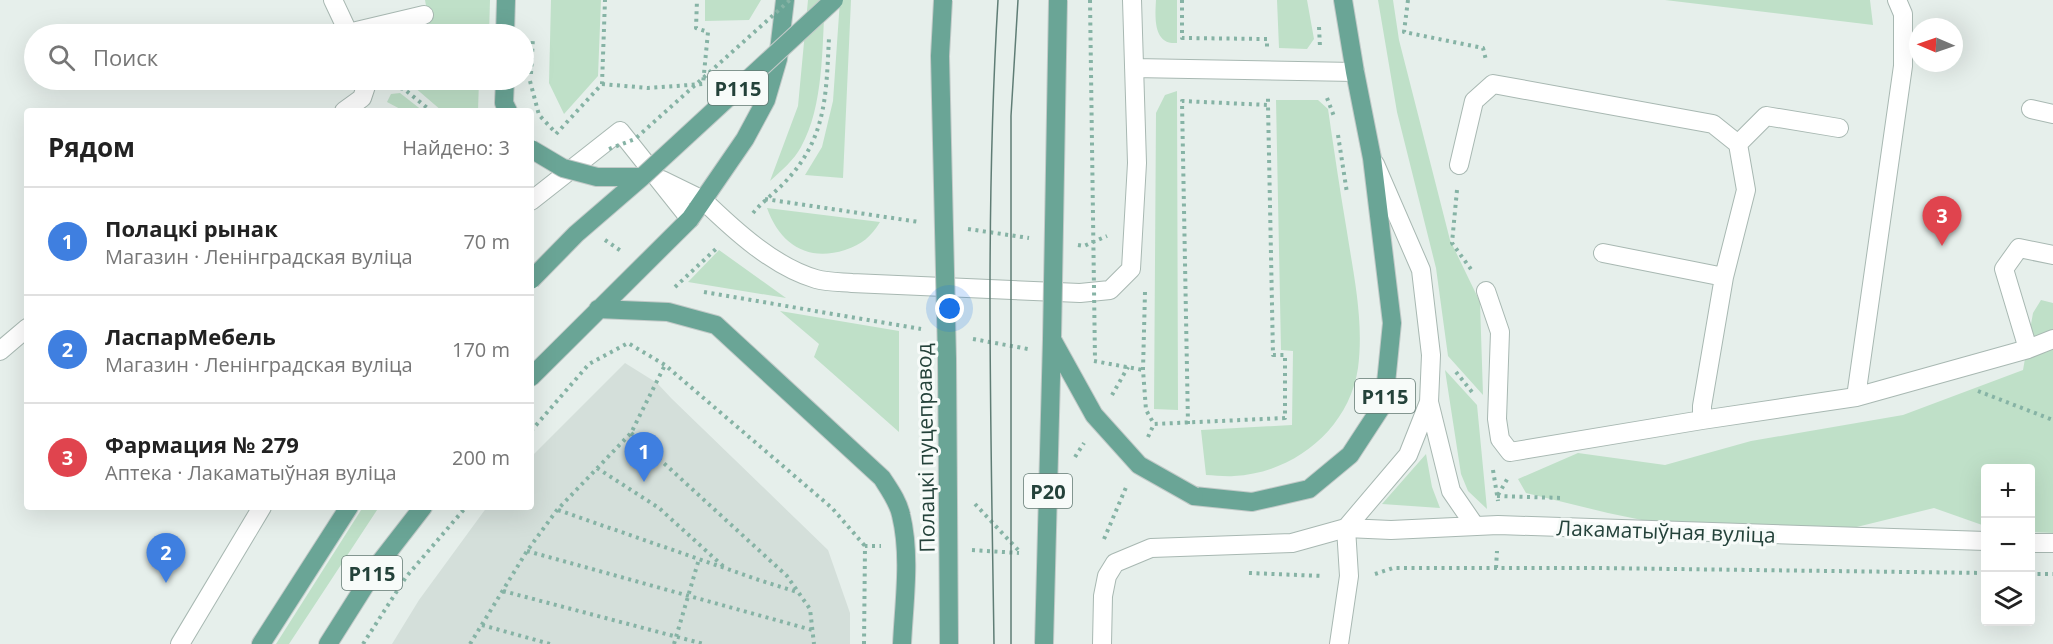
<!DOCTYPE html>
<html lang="ru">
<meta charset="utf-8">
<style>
:root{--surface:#fff;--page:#f2f2f2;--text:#222;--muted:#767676;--line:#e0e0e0;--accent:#804e3d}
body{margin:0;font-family:"Open Sans",sans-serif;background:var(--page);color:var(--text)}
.controls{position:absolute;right:18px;bottom:18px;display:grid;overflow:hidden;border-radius:6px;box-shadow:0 6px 24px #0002}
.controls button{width:54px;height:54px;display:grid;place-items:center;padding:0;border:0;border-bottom:2px solid var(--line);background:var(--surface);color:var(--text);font:30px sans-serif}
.compass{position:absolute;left:1909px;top:18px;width:54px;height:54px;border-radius:50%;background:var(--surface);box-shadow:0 6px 24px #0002;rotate:272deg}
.you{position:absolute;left:950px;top:309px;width:21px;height:21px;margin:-15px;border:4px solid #fff;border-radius:50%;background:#1a73e8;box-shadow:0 0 0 9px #1a73e833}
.badge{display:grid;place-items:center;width:39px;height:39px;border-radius:50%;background:var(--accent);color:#fff;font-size:20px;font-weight:700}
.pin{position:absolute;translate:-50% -50px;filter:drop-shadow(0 2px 3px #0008)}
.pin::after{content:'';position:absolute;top:32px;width:21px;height:18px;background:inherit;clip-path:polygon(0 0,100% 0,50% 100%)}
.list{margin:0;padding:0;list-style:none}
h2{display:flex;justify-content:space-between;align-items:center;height:78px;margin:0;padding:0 24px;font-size:26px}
h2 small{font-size:20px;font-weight:400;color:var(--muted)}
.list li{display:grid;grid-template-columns:39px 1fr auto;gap:18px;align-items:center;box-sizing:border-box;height:108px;padding:0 24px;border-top:2px solid var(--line)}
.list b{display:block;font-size:22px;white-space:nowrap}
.list p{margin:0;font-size:20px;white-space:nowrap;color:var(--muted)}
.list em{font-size:20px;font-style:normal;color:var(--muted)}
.icon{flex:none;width:33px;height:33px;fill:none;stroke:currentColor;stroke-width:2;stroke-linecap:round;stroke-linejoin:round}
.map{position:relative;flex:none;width:2053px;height:644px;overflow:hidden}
.search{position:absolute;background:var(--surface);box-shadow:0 6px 24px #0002;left:24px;top:24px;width:510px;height:66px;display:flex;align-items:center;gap:15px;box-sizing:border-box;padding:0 21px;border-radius:33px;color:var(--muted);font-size:22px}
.panel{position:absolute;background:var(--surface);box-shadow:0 6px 24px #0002;left:24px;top:108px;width:510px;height:402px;border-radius:6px}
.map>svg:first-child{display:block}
.built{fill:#d4dfda}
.green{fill:#bfe0c8}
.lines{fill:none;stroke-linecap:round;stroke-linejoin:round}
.service-casing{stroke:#a8b8b2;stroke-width:20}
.minor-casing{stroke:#a8b8b2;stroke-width:20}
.primary-casing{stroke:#c2cac8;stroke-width:20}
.path{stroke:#86b3a5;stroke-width:4;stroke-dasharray:3 4.5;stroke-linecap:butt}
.service{stroke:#fff;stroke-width:18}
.minor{stroke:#fff;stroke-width:18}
.primary{stroke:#6aa596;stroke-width:18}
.tram{stroke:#5f7d75;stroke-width:1.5}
.primary-bridge-casing{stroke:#c2cac8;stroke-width:20;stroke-linecap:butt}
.path-bridge{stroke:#86b3a5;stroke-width:4;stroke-dasharray:3 4.5;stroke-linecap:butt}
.primary-bridge{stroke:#6aa596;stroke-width:18}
.labels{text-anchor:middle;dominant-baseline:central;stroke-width:6;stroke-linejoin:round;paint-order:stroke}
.shield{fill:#f7fbf9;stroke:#637a73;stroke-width:1.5}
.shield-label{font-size:20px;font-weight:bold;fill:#24423a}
.street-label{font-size:21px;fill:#24423a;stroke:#f7fbf9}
</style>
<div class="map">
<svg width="2053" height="644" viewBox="0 0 2053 644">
<rect width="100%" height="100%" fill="#e6efeb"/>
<path class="built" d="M625,363L657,383L672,399L828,550L850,613V644H392L419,600L487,507H531V457Z"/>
<path class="green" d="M425,0H490L489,34H431Z
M551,0H601L598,76L564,114L549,83Z
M705,0H761L749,20L705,21Z
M808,0H825C822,46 824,106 801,147C794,160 781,171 770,181L798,106Z
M840,0H851L843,178L805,175L822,147L833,101Z
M1156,0H1177V43C1153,45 1155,17 1156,0Z
M1277,0H1307L1314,39L1307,49L1279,48Z
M1378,0H1393L1399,40L1450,240L1480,302L1483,395L1448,356L1436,268L1397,112Z
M1665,0H1870L1873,25Z
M406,80H479L478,111H442Z
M1177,91L1178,410L1154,409L1156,113L1165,95Z
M400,93L423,111H404L387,102L391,94Z
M1276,100H1318L1328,109C1334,150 1340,191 1347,232C1354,277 1364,322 1358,368C1349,429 1294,473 1234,476C1225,477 1215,475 1206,475L1201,430L1292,425L1293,351L1281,350Z
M767,208L880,222C871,237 862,244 845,250C807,262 780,244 767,208Z
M719,250L786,298L688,282Z
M2041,300L2053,303V533L2031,532L2030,468H1986L1985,526L1934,508L1820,536L1666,525L1608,513L1526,493L1518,479L1578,453L1665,465L1751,441L1903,415L2023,370L2033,313Z
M780,311L899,331V432L814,357L819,344Z
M1445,370L1477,405L1487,509L1468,491L1461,474Z
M1426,454L1432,487L1440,508L1382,504Z
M363,507H379L289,644H276Z"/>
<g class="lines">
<g class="service-casing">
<path id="service" d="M333,0L349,34
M348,33L424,15
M2031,109L2053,114
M344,111L362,98L368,80
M1738,144L1766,116L1839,128
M1459,165L1474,101L1493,84L1713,124L1738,144L1746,190L1724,277L1702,406V420
M662,180L703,200
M531,201L620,131L690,219
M1603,253L1724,277
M1486,291L1500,332L1497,419L1500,439L1510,452L1702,420L1856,397L2028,349L2053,339
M2028,349L2004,269L2019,248L2053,255
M0,351L27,328
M1856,397L1903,66V14L1897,0
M180,644L262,507
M1339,644L1349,576L1346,528"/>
</g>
<g class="minor-casing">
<path id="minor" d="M1134,68L1355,72
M1375,164L1421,270L1431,355L1429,402L1451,491L1475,526
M703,200C734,230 774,267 816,279C827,282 840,282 852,283L1080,293L1110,290L1131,269L1137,163L1132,0
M1346,528L1408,455L1429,402
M2030,543H2053
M1102,644L1103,596L1107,576L1115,563L1151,548L1292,543L1346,528L1391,530L1498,525L1986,541"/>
</g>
<g class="primary-casing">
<path id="primary" d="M505,34L506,0
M505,80L504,103L508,111
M598,309L668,312L716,325L882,478C889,489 898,501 901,515C911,556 904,602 902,644
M531,377L690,219L745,139L766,100L778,59L785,0
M1194,496L1252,502L1309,489L1350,455L1384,403L1392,323L1372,158L1355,72L1343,0
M261,644L349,507
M328,644L378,565L423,507"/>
</g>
<path class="path" d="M1182,0V38L1267,39V47
M1408,0L1404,32L1483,48L1486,60
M1319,27L1320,47
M531,74L533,37
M602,84L648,88L703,84L708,32L696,28L697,0
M393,86L404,89L431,111
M1327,98L1335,119
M556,134L602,84L605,0
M1338,135L1347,193
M1457,190L1452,243L1473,272
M765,199L919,222
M753,213C763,201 776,192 786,181C827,137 826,94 829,38
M968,229L1029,238
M605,240L621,251
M1078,245L1084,246L1107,236
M675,287L718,247
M704,292L921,329
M1145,292L1143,370L1146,410L1154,424L1285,418V355H1273L1268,105
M973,339L1028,349
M1094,361L1143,370
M1456,372L1472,392
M1978,391L2053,420
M1112,395L1128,367
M1188,424L1182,101L1268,105V95
M531,431L589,364L628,343L665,365L832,508L865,546
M631,433L787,576L810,609L814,644
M1148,437L1154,424
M1075,457L1084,443
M597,468L659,508L724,567
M1493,470L1498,501
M1498,495L1509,476
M1497,496L1562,498
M975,504L1020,552
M558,510L759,580L797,592
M1104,539L1127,485
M972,550L1019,553
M527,551L812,630
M1496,568L1497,551
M1249,573L1323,576
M1375,574L1393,568H1597L1986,573
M2030,574H2053
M503,591L704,644
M482,625L550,644
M363,644L406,577L466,507
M470,644L527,551L557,510L631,433L665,365
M674,644L699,559
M864,644L865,546H881"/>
<use href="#service" class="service"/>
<use href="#minor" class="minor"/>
<use href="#primary" class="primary"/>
<path class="tram" d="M994,644C991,429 985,214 998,0
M1011,644V116L1018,0"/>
<g class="primary-bridge-casing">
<path id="primary-bridge" d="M943,0L940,56L947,359L949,644
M531,149L563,168L597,177H642
M531,280L576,234L642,177L834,0
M1053,341L1094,415L1139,465L1194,496
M1044,644L1052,339L1058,0"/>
</g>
<path class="path-bridge" d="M1090,0L1095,360
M530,81L539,115L555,132
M609,149L635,139L790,0"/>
<use href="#primary-bridge" class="primary-bridge"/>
</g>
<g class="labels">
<g class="shield">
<rect x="708" y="71" width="60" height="34" rx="4.5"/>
<rect x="1355" y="379" width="60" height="34" rx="4.5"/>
<rect x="1024" y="474" width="48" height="34" rx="4.5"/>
<rect x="342" y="556" width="60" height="34" rx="4.5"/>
</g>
<g class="shield-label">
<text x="738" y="88">Р115</text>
<text x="1385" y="396">Р115</text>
<text x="1048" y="491">Р20</text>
<text x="372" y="573">Р115</text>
</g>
<g class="street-label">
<text transform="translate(925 448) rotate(-91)">Полацкі пуцеправод</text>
<text transform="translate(1666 531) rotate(2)">Лакаматыўная вуліца</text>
</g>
</g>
</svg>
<div class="controls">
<button>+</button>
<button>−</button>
<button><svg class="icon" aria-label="layers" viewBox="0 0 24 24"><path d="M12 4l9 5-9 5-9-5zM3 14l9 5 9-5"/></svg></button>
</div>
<svg class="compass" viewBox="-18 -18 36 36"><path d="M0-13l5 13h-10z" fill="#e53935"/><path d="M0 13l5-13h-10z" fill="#767676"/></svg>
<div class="you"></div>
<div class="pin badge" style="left:644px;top:482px;background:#3f7fe0">1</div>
<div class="pin badge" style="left:166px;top:583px;background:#3f7fe0">2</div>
<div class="pin badge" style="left:1942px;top:246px;background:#e0444e">3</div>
<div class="search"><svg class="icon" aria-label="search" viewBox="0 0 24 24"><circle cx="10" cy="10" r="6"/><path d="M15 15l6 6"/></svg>Поиск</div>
<section class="panel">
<h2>Рядом<small>Найдено: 3</small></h2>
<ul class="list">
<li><span class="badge" style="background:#3f7fe0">1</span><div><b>Полацкі рынак</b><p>Магазин · Ленінградская вуліца</p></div><em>70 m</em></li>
<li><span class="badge" style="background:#3f7fe0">2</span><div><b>ЛаспарМебель</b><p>Магазин · Ленінградская вуліца</p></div><em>170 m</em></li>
<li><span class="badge" style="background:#e0444e">3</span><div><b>Фармация № 279</b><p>Аптека · Лакаматыўная вуліца</p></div><em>200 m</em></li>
</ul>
</section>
</div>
